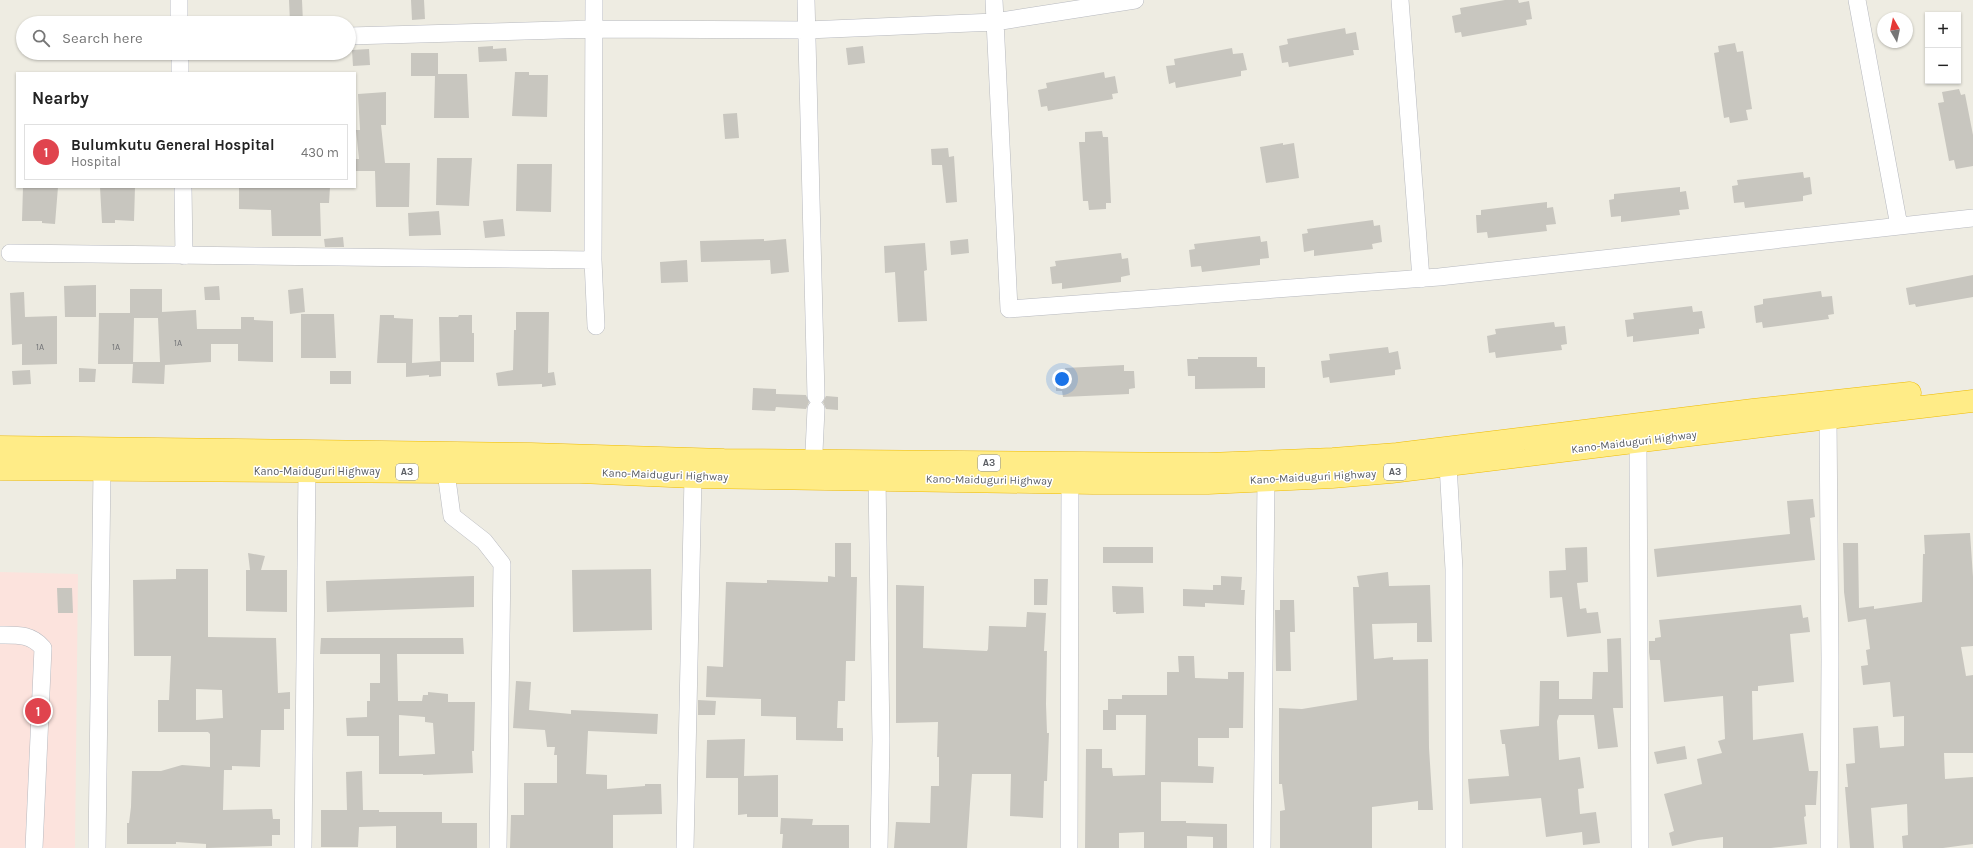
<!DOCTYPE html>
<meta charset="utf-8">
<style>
:root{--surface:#fff;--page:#f6f6f6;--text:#222;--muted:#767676;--line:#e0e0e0;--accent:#d93025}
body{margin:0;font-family:Karla,sans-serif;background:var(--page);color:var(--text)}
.controls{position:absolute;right:12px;top:12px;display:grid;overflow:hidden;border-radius:0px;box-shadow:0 1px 3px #0004}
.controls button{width:36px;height:36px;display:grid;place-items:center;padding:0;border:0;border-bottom:1px solid var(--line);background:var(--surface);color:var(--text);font:20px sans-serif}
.compass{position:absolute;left:1877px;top:12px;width:36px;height:36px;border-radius:50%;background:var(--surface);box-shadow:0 1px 3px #0004;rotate:351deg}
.you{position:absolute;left:1062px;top:379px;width:14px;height:14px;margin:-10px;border:3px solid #fff;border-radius:50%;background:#1a73e8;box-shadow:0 0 0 6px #1a73e833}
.badge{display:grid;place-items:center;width:26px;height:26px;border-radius:50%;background:var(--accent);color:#fff;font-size:13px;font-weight:700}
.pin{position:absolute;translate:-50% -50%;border:2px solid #fff;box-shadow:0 1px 4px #0006}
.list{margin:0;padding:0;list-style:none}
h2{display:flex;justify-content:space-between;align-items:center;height:52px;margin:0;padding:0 16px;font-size:17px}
h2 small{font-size:13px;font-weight:400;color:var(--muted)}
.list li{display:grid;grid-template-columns:26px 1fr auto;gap:12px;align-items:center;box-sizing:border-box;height:56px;margin:0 8px 8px;padding:0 8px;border:1px solid var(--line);border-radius:0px}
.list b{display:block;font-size:15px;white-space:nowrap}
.list p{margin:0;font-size:13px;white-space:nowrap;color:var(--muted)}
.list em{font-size:13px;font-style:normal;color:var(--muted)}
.icon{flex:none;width:22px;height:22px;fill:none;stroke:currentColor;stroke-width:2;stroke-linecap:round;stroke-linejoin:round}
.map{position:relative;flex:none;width:1973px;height:848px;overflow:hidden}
.search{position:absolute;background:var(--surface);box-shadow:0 1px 3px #0004;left:16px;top:16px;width:340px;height:44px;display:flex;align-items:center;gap:10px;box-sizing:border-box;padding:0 14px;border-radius:22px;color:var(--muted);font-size:15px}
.panel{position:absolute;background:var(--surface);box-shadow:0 1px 3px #0004;left:16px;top:72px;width:340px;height:116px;border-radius:0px}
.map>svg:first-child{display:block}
.medical{fill:#fce3dd}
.building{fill:#c8c6bf;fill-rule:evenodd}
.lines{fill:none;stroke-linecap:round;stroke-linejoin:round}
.minor-casing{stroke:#b7b9bf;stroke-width:18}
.highway-casing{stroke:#efbb00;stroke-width:23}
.minor{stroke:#fff;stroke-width:17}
.highway{stroke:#ffec87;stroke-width:22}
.labels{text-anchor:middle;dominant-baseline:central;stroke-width:3;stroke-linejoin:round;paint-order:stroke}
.number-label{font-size:9px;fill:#76777a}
.shield{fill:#fff;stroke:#8c8e92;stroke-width:1}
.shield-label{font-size:10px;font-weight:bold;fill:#5a5d63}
.street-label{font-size:11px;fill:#5a5d63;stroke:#fff}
</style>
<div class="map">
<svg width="1973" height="848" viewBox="0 0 1973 848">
<rect width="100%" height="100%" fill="#eeece2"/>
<path class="medical" d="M0,572L78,574L75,848H0Z"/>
<path class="building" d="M289,0H302L303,23H290Z
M411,0H424L425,19L412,20Z
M1505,0H1518L1519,3L1529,1L1532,19L1526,20L1527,25L1462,37L1461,32L1455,33L1452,16L1461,14L1460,8Z
M1345,28L1346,34L1356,32L1359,50H1353L1354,55L1289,67L1288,62L1282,63L1279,46L1288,44L1287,39Z
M1735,43L1737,52L1743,51L1752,109L1746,110L1748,120L1730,123L1729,117L1724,118L1714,53L1719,52L1718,46Z
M493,46V49L506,48L507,61L479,62L478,47Z
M863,46L865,63L848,65L846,48Z
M1232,48L1233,54L1243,53L1247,70L1241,71V76L1176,88L1175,82L1169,84L1166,66L1175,65L1174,59Z
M369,49L370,65L353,66L352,50Z
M411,53H438V74H467L469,118H434L435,76H411Z
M515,72H529V75H548L547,117L512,116Z
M1104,72L1105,78L1115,76L1118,93L1112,94L1113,99L1048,111L1047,106L1041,107L1038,90L1047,88L1046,83Z
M1959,89L1961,95L1965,94L1973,135V166L1956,169L1954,160L1949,161L1938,103L1944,102L1942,92Z
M386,92V125H381L385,163H410L409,207H376L375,171H355V159H359L356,130H360L358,94Z
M737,113L739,138L725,139L723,114Z
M1102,131L1103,137H1108L1111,203H1106V209L1089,210L1088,201H1083L1079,142H1085V132Z
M1283,143V145L1294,143L1299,178L1266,183L1260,147Z
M948,148L949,157L954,156L957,202L946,203L942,165H932L931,149Z
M437,158H472L469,206L436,205Z
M517,164H552L551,212L516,211Z
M1803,172L1804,178L1810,177L1812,194L1803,196V201L1745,208L1744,202L1734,203L1732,186L1738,185L1737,180Z
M23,187H58L55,224L42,223V221H22Z
M100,187H135L134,221L115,220V223H102Z
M239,187H330L329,203H320L321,236H272L271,210L239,209Z
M1680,187V192L1686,191L1689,209L1679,210L1680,215L1621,222V216L1611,217L1609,200L1614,199V194Z
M1547,202V208L1553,207L1556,224L1546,225L1547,231L1488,238L1487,232L1477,233L1476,215H1481V210Z
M439,211L441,235L409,236L408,213Z
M503,219L505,236L485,238L483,221Z
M1373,220L1374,226L1380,225L1382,242L1372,244L1373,249L1314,256V250L1304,252L1302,234L1308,233L1307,229Z
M1260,236L1261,242L1267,241L1269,258L1260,259V265L1202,272L1201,266L1191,267L1189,250L1195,249L1194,244Z
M343,237L344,247H325L324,239Z
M764,239V241L786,239L789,272L771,274L770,260L701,262L700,241Z
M968,239L969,253L951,255L950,241Z
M925,243L927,270L924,271L927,321L898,322L895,272L885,273L884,246Z
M1121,253L1122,259L1128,258L1130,275L1121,277V282L1062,289V283L1052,284L1050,267L1056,266L1055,261Z
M687,260L688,282L661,283L660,262Z
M1973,275V297L1916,307L1915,304L1909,305L1906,288Z
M96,285V317H65L64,286Z
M219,286L220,300H205L204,287Z
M303,288L305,312L290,314L288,290Z
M130,289H162V312L196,310L197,329H241V317H254V320L273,321V362L238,361V344H211V362L165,365L164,384L132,383L133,364H98L99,313H130ZM134,318H158L160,362H133Z
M1821,291L1822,297L1832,296L1834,314L1828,315L1829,319L1763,328L1762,322L1756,323L1754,306L1763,304V299Z
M24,292L25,317L57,316V364L22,365V344L12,345L10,293Z
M1692,306L1693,312L1702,311L1705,328L1699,329V334L1633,342V336L1627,337L1625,320L1634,319L1633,313Z
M516,312H549L548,373L554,372L556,385L542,387V384L498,386L496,373L513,370L514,330H516Z
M301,314H334L336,358H301Z
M380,315H394V318L413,319L412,363L440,361L439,317H458L459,315H472V333H474V362H441V376L429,377V375L406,377V363H377Z
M1554,322L1555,327L1565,326L1567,344L1561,345L1562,350L1496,358L1495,352L1489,353L1487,336L1496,334L1495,329Z
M1388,347L1389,353L1398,351L1401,369L1395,370V375L1330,383L1329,377L1323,378L1321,361L1330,360L1329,354Z
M1198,357H1257V367H1265V388L1195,389V376H1188L1187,359H1198Z
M1124,365V371H1134L1135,388L1129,389V394L1063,397L1062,391H1056V374H1065V368Z
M79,368L96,369L95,382H79Z
M30,370L31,384L13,385L12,371Z
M330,371H351V384H330Z
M753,388L776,389V394L806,395L809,402L806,409L776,407L775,411L752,410Z
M826,396L838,397V410L826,409L823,402Z
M1813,499L1815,517L1810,518L1815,560L1657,577L1654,549L1790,534L1787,501Z
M1970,533L1973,577V646L1961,647L1966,676L1973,675V753H1944L1945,779L1973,777V844L1943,848H1903L1902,836L1908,835L1907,804L1871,808L1874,848H1850L1845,787H1848L1846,764L1855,763L1853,728L1878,726L1880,748L1904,746V716L1893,717L1890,682L1863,685L1861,666L1868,665L1866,650L1870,649L1866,619L1848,622L1844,592L1843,543H1858L1859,608L1874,606V609L1922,602L1923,554H1925L1924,535Z
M835,543H851V577H857L855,661H846L845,701H838L837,728H843V741L796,740V717L761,716V699L706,697L707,666L723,667L726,582L767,583V580L828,582V576L835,577Z
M1103,547H1153V563H1103Z
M1587,547L1588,582L1577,583L1580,609L1586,608L1587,613L1598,612L1601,633L1567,637L1562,597L1550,598L1549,571L1566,570L1565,548Z
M248,553L265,556L261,570H287V612L246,611V570H250Z
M176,569H208V637L276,638L278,693L290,692V709H284V730H261L260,767L232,766V770H224L223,810L272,809L273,819H280V835H272V846L206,848V844L176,842V844H127V823H129L131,807L132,771H161L182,765L210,767V734L208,732H158V700H169L171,656H134L133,580L176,579ZM196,689L222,690L223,718L196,720Z
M651,569L652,630L573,632L572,570Z
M1388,572L1389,586L1430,585L1432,642H1417V623L1372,624L1374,659L1393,657V660L1428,659L1429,748L1433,810H1418V801L1372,807V848H1280V811L1285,810L1282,784H1279V708L1302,709L1357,700L1353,587H1359L1357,576Z
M474,576V607L327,612L326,581Z
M1221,576L1242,577L1241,590H1245L1244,605L1205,603V607L1183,606V589L1213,590V585H1221Z
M1034,579H1048L1047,605H1034Z
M896,585L924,586L923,648L987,651L988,649L989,626L1026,627L1027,612L1046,613L1044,651H1047L1046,704L1047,733H1049L1047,781H1044L1043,818L1010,816L1011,774H972L967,848H894L896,822L930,823L931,786H939V757H937L938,722L896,723Z
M1112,586L1143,587L1144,613L1116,614V612H1113Z
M57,588H72L73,613H58Z
M1280,600H1294L1295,632H1290L1291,671H1276L1275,610H1280Z
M1801,605L1803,618L1808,617L1810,632L1790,634L1794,682L1758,686V691H1752L1753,740L1803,733L1809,771H1818L1816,805H1805L1806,816L1804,817L1807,844L1771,848H1723V837L1698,840L1672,846L1669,833L1674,831L1664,794L1702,784L1697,759L1722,753L1718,741L1725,739L1723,696L1664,702L1660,660H1650L1649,652V641H1655V638L1661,637L1659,620Z
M321,638H463L464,654H397L398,701H422L423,695H428V692L448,694V702H475L474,751H472L473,773L423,775V774H379V736H347L346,718L367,717V701H370V683H380V654H320ZM399,715L425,717V722L433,723L435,754L399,756Z
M1621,638L1623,708H1613L1618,747L1598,749L1594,715H1559L1557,721L1559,760L1580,757L1584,788L1578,789L1580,814L1596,812L1600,843L1583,845L1582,832L1546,837L1541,798L1470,804L1468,779L1509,776L1505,744H1502L1500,730L1539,726L1540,681H1559V699H1592L1593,672H1608L1607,639Z
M1178,656H1194L1195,678L1228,679V672H1244L1243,728H1229V738H1198V766L1214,767L1213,783L1161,782V821H1186V823L1227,824V848H1213V837L1187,836V848H1144V832L1119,833V848H1085L1086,749H1102V768H1112L1113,776L1145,775L1146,715H1116V730H1103V710H1108V699H1122V695H1167V672H1179Z
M516,681L531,682L529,710L571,714V710L658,714L657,734L588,731L586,774L607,775V789L645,786V784H661L662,814L613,815V848H510L511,815H524V783H557V755H554L555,747H547L545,730L513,728Z
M698,700L716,701L715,715H698Z
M745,739L744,776L778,775V817H747V814L738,815V778H706L707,740Z
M1685,746L1687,759L1657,764L1654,752Z
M362,771L363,810H379V812H442V823H477V848H396V826L359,827L358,847H321V810H347L346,772Z
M781,818L813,819L812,825H849V848H782L783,834H780Z"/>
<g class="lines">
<g class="minor-casing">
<path id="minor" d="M179,0V23
M594,0L593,260L596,326
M806,0L816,396
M994,0L1009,309L1439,277L1973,218
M1400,0L1421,279
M1857,0L1899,226
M349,36L594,29L807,30L995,22L1135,0
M180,53V73
M183,187L184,256
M10,253L593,260
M1828,418L1830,659L1829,848
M1638,442L1640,848
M1448,465L1454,569V848
M446,472L452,516L484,541L502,564L498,848
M813,473L816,409
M877,478L881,740L879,848
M0,635C18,635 31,634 43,648L34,848
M97,848L102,470
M303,848L307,471
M685,848L693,477
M1069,848L1070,481
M1262,848L1266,480"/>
</g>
<g class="highway-casing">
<path id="highway" d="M0,447L531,454L724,460L1208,464L1333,459L1397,454L1753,410L1910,393
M0,469L446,472H580L693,477L1093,483H1208L1332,477L1391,472L1828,418L1973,401"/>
</g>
<use href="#minor" class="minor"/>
<use href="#highway" class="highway"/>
</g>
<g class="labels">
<g class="number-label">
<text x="178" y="343">1A</text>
<text x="40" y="347">1A</text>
<text x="116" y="347">1A</text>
</g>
<g class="shield">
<rect x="978" y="455" width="22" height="16" rx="3"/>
<rect x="396" y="464" width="22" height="16" rx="3"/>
<rect x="1384" y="464" width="22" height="16" rx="3"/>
</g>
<g class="shield-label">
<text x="989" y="463">A3</text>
<text x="407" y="472">A3</text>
<text x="1395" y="472">A3</text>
</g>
<g class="street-label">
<text transform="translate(1634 442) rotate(-7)">Kano-Maiduguri Highway</text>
<text x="317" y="471">Kano-Maiduguri Highway</text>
<text transform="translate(665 475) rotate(2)">Kano-Maiduguri Highway</text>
<text transform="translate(1313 477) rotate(-3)">Kano-Maiduguri Highway</text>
<text transform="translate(989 480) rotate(1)">Kano-Maiduguri Highway</text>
</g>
</g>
</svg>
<div class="controls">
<button>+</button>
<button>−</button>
</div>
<svg class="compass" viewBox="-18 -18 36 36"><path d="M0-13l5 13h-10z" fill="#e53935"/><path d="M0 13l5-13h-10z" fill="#767676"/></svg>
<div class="you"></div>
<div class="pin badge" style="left:38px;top:711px;background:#e0444e">1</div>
<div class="search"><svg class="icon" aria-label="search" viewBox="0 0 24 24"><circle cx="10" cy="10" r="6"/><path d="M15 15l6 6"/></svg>Search here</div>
<section class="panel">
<h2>Nearby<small></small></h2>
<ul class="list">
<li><span class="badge" style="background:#e0444e">1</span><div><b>Bulumkutu General Hospital</b><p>Hospital</p></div><em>430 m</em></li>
</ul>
</section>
</div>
